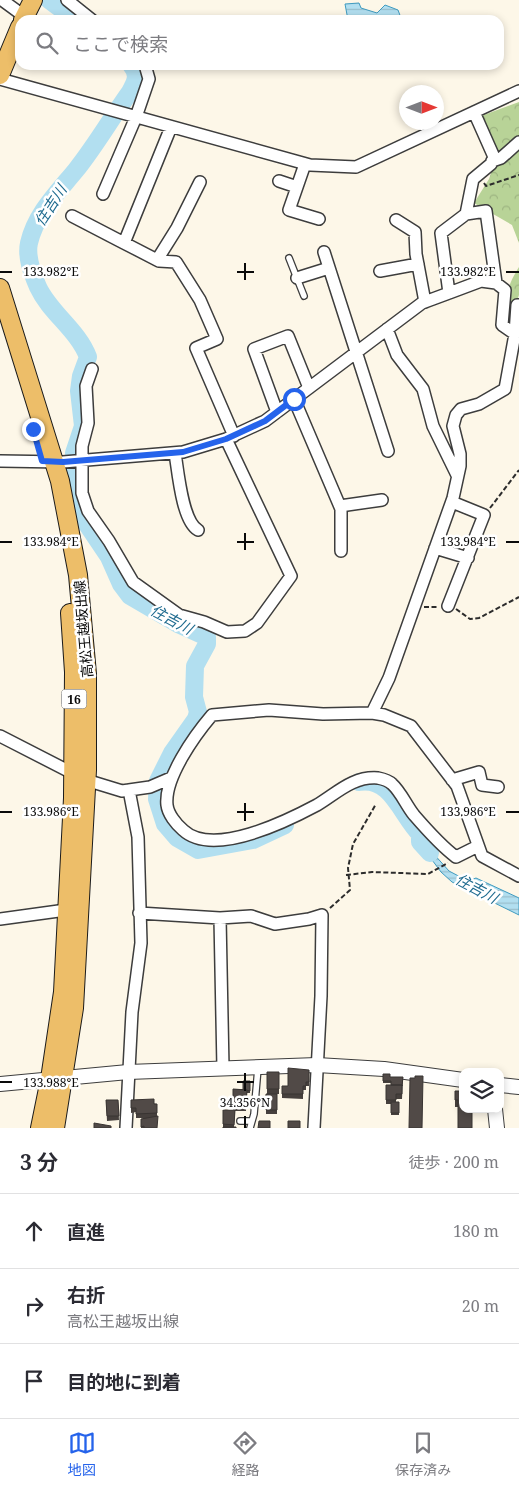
<!DOCTYPE html>
<html lang="ja">
<meta charset="utf-8">
<style>
:root{--surface:#fff;--page:#f2f2f3;--text:#2b2b33;--muted:#7c7c81;--line:#e1e1e2;--accent:#2563eb}
body{margin:0;font-family:"Noto Serif","Noto Sans JP",serif;background:var(--page);color:var(--text)}
.controls{position:absolute;right:15px;bottom:15px;display:grid;overflow:hidden;border-radius:10px;box-shadow:0 2px 8px #0003}
.controls button{width:45px;height:45px;display:grid;place-items:center;padding:0;border:0;border-bottom:1px solid var(--line);background:var(--surface);color:var(--text);font:25px sans-serif}
.compass{position:absolute;left:399px;top:85px;width:45px;height:45px;border-radius:50%;background:var(--surface);box-shadow:0 2px 8px #0003;rotate:90deg}
.stop{position:absolute;width:15px;height:15px;margin:-11px;border:4px solid #2563eb;border-radius:50%;background:#fff}
.stop.end{background:#2563eb;border-color:#fff;box-shadow:0 1px 5px #0008}
.list{margin:0;padding:0;list-style:none}
h2{display:flex;justify-content:space-between;align-items:center;height:65px;margin:0;padding:0 20px;font-size:21px}
h2 small{font-size:16px;font-weight:400;color:var(--muted)}
.list li{display:grid;grid-template-columns:32px 1fr auto;gap:15px;align-items:center;box-sizing:border-box;height:75px;padding:0 20px;border-top:1px solid var(--line)}
.list b{display:block;font-size:19px;white-space:nowrap}
.list p{margin:0;font-size:16px;white-space:nowrap;color:var(--muted)}
.list em{font-size:16px;font-style:normal;color:var(--muted)}
.icon{flex:none;width:28px;height:28px;fill:none;stroke:currentColor;stroke-width:2;stroke-linecap:round;stroke-linejoin:round}
.map{position:relative;flex:none;width:519px;height:1128px;overflow:hidden}
.search{position:absolute;background:var(--surface);box-shadow:0 2px 8px #0003;left:15px;right:15px;top:15px;height:55px;display:flex;align-items:center;gap:12px;box-sizing:border-box;padding:0 18px;border-radius:15px;color:var(--muted);font-size:19px}
.sheet{height:290px;background:var(--surface)}
nav{display:flex;justify-content:space-around;align-items:center;box-sizing:border-box;height:70px;border-top:1px solid var(--line);background:var(--surface);font-size:14px;color:var(--muted)}
nav a{display:grid;justify-items:center;gap:2px}
nav .on{color:var(--accent)}
.map>svg:first-child{display:block}
.forest{fill:url(#forest-crowns)}
.water{fill:url(#water-rules);stroke:#3f9bc0}
.lines{fill:none;stroke-linecap:round;stroke-linejoin:round}
.river{stroke:#b2dff0;stroke-width:18}
.service-casing{stroke:#3d3d3d;stroke-width:8}
.minor-casing{stroke:#3d3d3d;stroke-width:14}
.tertiary-casing{stroke:#3d3d3d;stroke-width:16}
.primary-casing{stroke:#1b1b1b;stroke-width:20}
.path{stroke:#2c2c2c;stroke-width:2;stroke-dasharray:5 2.5;stroke-linecap:butt}
.service{stroke:#fff;stroke-width:5.5}
.minor{stroke:#fff;stroke-width:11}
.tertiary{stroke:#fff;stroke-width:14}
.primary{stroke:#edbe69;stroke-width:18}
.wall{fill:#46403d}
.building{fill:#514a47;stroke:#393432}
.route{stroke:#2563eb;stroke-width:6}
.ticks{fill:none;stroke:#0a0a0a;stroke-width:2}
.labels{text-anchor:middle;dominant-baseline:central;stroke-width:5;stroke-linejoin:round;paint-order:stroke}
.shield{fill:#fff;stroke:#545454;stroke-width:1}
.shield-label{font-size:12px;font-weight:bold;fill:#0a0a0a}
.street-label{font-size:14px;fill:#0a0a0a;stroke:#fff}
.water-label{font-size:15px;font-style:italic;fill:#1f6b8f;stroke:#fff}
.ticks-label{font-size:12px;text-anchor:middle;fill:#0a0a0a;stroke:#fff;stroke-width:5;stroke-linejoin:round;paint-order:stroke}
</style>
<div class="map">
<svg width="519" height="1128" viewBox="0 0 519 1128">
<defs>
<pattern id="forest-crowns" width="20" height="18" patternUnits="userSpaceOnUse" patternTransform="scale(1.25)"><rect width="20" height="18" fill="#b8d397"/><path d="M2 6a3 3 0 1 1 6 0M12 15a3 3 0 1 1 6 0" fill="none" stroke="#9db481"/></pattern>
<pattern id="water-rules" width="6" height="5" patternUnits="userSpaceOnUse" patternTransform="scale(1.25)"><rect width="6" height="5" fill="#b2dff0"/><path d="M0 2.5h6" fill="none" stroke="#98becc"/></pattern>
</defs>
<rect width="100%" height="100%" fill="#fdf7e8"/>
<path class="forest" d="M519,102V243L512,225L474,203L489,179L497,156L481,116Z
M519,267V295L513,312C502,296 510,282 519,267Z"/>
<path class="water" d="M359,3L361,8L377,13L385,5L398,10L401,18L399,20H348L345,4Z
M426,830L433,841L432,847L424,843L449,871L468,881L476,878L519,898V915L452,882L441,872L415,837Z"/>
<g class="lines">
<path class="river" d="M49,0L76,20
M131,65C139,75 136,81 130,92C112,117 96,145 76,170C58,192 36,213 29,243C26,257 32,273 38,287C50,313 78,330 88,357L81,376L79,391L83,426L74,453L76,495L80,514L109,557L121,584L130,596L178,624L207,637V644L195,666L194,697L198,712L196,719L172,753L158,781L157,799L165,824L177,838L198,850L253,840L285,825
M359,782C391,776 401,815 420,834V842L430,853"/>
<g class="service-casing">
<path id="service" d="M289,258L304,296
M240,1121H251
M250,1128L254,1114L258,1068"/>
</g>
<g class="minor-casing">
<path id="minor" d="M2,0L24,16
M67,0L92,20
M0,79L310,165L356,167L519,91
M171,127L124,243L159,261L176,262L200,300L217,339L196,348L234,436
M492,161L501,158L519,142
M305,164L289,210L319,219
M279,181L297,187
M103,194L136,117L149,79L145,65
M72,216L124,243
M396,220L415,232L416,254L425,302
M324,252L388,451
M157,260L177,228L200,182
M380,271L418,264
M297,278L329,268
M496,283L505,290L502,325L515,334
M449,293L481,281L496,283L486,211L466,214
M387,329L397,355L423,389L433,426L457,475
M92,369L86,386L88,423L82,446V493L88,511L109,541L133,582L179,615L204,622L227,632L245,631L257,623L291,576L226,439
M294,399L341,509V551
M277,412L254,349L288,336L309,388
M175,453C178,471 182,521 198,530
M0,461L63,462L183,452L226,439L265,421L422,303L449,293L441,233L466,214L473,179L491,164L494,157L474,112
M340,506L382,500
M435,548L468,558
M448,606L484,515L452,502
M372,713L389,678L453,498L460,466V454L453,426L456,415L461,409L479,404L505,389L515,334L517,305H519
M0,736L86,780L122,791L150,787L171,778
M452,780L479,772L482,785L498,787
M478,846L456,857C441,846 427,830 414,815C406,805 401,792 392,784C388,780 383,779 378,778C353,776 337,793 317,805C287,821 213,858 183,830C176,824 168,814 167,805C164,778 195,735 212,715L269,710L323,714L372,713L384,715L411,726L457,786L482,856L519,876
M139,913L220,918L251,916L275,924L309,919L322,915L321,996L314,1128
M220,918L223,1068
M0,919L66,910
M126,1128L132,1012L141,943L138,837L129,790"/>
</g>
<g class="tertiary-casing">
<path id="tertiary" d="M0,1084L128,1072L317,1065L384,1069L463,1080
M500,1085L519,1087
M495,1109L497,1128"/>
</g>
<g class="primary-casing">
<path id="primary" d="M23,20L33,0
M0,75L20,27
M0,288L60,481L78,575L87,674V770L74,1008L55,1128
M40,1128L50,1079L63,992L73,798L74,672L70,613"/>
</g>
<path class="path" d="M484,183L486,186L519,175
M490,508L519,470
M424,607H437
M456,609L470,619L479,618L519,597
M346,875L372,872L428,874L448,863
M330,908L350,890L348,868L353,844L376,804"/>
<use href="#service" class="service"/>
<use href="#minor" class="minor"/>
<use href="#tertiary" class="tertiary"/>
<use href="#primary" class="primary"/>
</g>
<path class="wall" d="M309,1070V1086H306V1090H303V1099L282,1098V1086H288Z
M267,1072H279V1094H267Z
M383,1074L390,1077H403L402,1099H396V1102H399V1115H391V1104H386V1085H391V1083H383Z
M250,1081V1093H247L246,1111H235L234,1127L223,1128V1110H233V1089H243Z
M455,1091L472,1128L458,1107H455Z
M266,1094H277V1114H266Z
M106,1100H118L119,1120L107,1121Z
M131,1100L157,1104V1128H141V1119L145,1118H136V1112L131,1113Z"/>
<path class="building" d="M288,1068L309,1070V1082H306V1086H303V1094H282V1086H288Z
M267,1072H279V1089H267Z
M383,1074H390V1077H403L402,1086V1085H391V1081H383Z
M415,1076H423L422,1128H409L410,1078H415Z
M243,1081H250V1091L243,1089Z
M386,1085H402V1094H396V1100H386Z
M233,1089L247,1090L246,1107H233Z
M455,1091H463V1109H472V1128H458V1100H455Z
M266,1094H277V1110H266Z
M154,1099V1104H157V1113L136,1114V1108H131V1100Z
M106,1100H118L119,1116H107Z
M391,1102H399V1113H391Z
M223,1110H235L234,1125L223,1124Z
M158,1116L157,1128H144V1126L141,1127V1119Z
M259,1121H270V1128H258Z
M288,1121H300V1128H288Z
M94,1123L111,1126V1128H94Z
M223,1127H236V1128H223Z"/>
<g class="lines">
<path class="route" d="M33,429L42,461L63,462L183,452L226,439L265,421L294,399"/>
</g>
<path class="ticks" d="M245,263V280M0,272H12M237,272H254M506,272H519M245,533V550M0,542H12M237,542H254M506,542H519M245,803V821M0,812H12M237,812H254M506,812H519M245,1073V1091M0,1082H12M237,1082H254M245,1116V1128"/>
<g class="labels">
<rect class="shield" x="61.5" y="689.5" width="25" height="19" rx="4"/>
<g class="shield-label">
<text x="74" y="699">16</text>
</g>
<g class="street-label">
<text transform="translate(83 629) rotate(-95)">高松王越坂出線</text>
</g>
<g class="water-label">
<text transform="translate(50 205) rotate(-57)">住吉川</text>
<text transform="translate(172 619) rotate(28)">住吉川</text>
<text transform="translate(477 888) rotate(28)">住吉川</text>
</g>
</g>
<g class="ticks-label">
<text x="51" y="276">133.982°E</text>
<text x="468" y="276">133.982°E</text>
<text x="51" y="546">133.984°E</text>
<text x="468" y="546">133.984°E</text>
<text x="51" y="816">133.986°E</text>
<text x="468" y="816">133.986°E</text>
<text x="51" y="1087">133.988°E</text>
<text x="245" y="1107">34.356°N</text>
</g>
</svg>
<div class="controls">
<button><svg class="icon" aria-label="layers" viewBox="0 0 24 24"><path d="M12 4l9 5-9 5-9-5zM3 14l9 5 9-5"/></svg></button>
</div>
<svg class="compass" viewBox="-18 -18 36 36"><path d="M0-13l5 13h-10z" fill="#e53935"/><path d="M0 13l5-13h-10z" fill="#7c7c81"/></svg>
<div class="stop" style="left:294px;top:399px"></div>
<div class="stop end" style="left:33px;top:429px"></div>
<div class="search"><svg class="icon" aria-label="search" viewBox="0 0 24 24"><circle cx="10" cy="10" r="6"/><path d="M15 15l6 6"/></svg>ここで検索</div>
</div>
<section class="sheet">
<h2>3 分<small>徒歩 · 200 m</small></h2>
<ul class="list">
<li><svg class="icon" aria-label="ahead" viewBox="0 0 24 24"><path d="M12 20V5M6 11l6-6 6 6"/></svg><div><b>直進</b></div><em>180 m</em></li>
<li><svg class="icon" aria-label="right" viewBox="0 0 24 24"><path d="M7 20v-9h11M14 6l5 5-5 5"/></svg><div><b>右折</b><p>高松王越坂出線</p></div><em>20 m</em></li>
<li><svg class="icon" aria-label="arrive" viewBox="0 0 24 24"><path d="M6 21V4h12l-3 4 3 4H6"/></svg><div><b>目的地に到着</b></div></li>
</ul>
</section>
<nav>
<a class="on"><svg class="icon" aria-label="map" viewBox="0 0 24 24"><path d="M3 6l6-2 6 2 6-2v14l-6 2-6-2-6 2zM9 4v14M15 6v14"/></svg>地図</a>
<a><svg class="icon" aria-label="directions" viewBox="0 0 24 24"><path d="M12 3l9 9-9 9-9-9zM9 14v-3h6M13 9l2 2-2 2"/></svg>経路</a>
<a><svg class="icon" aria-label="saved" viewBox="0 0 24 24"><path d="M7 4h10v16l-5-4-5 4z"/></svg>保存済み</a>
</nav>
